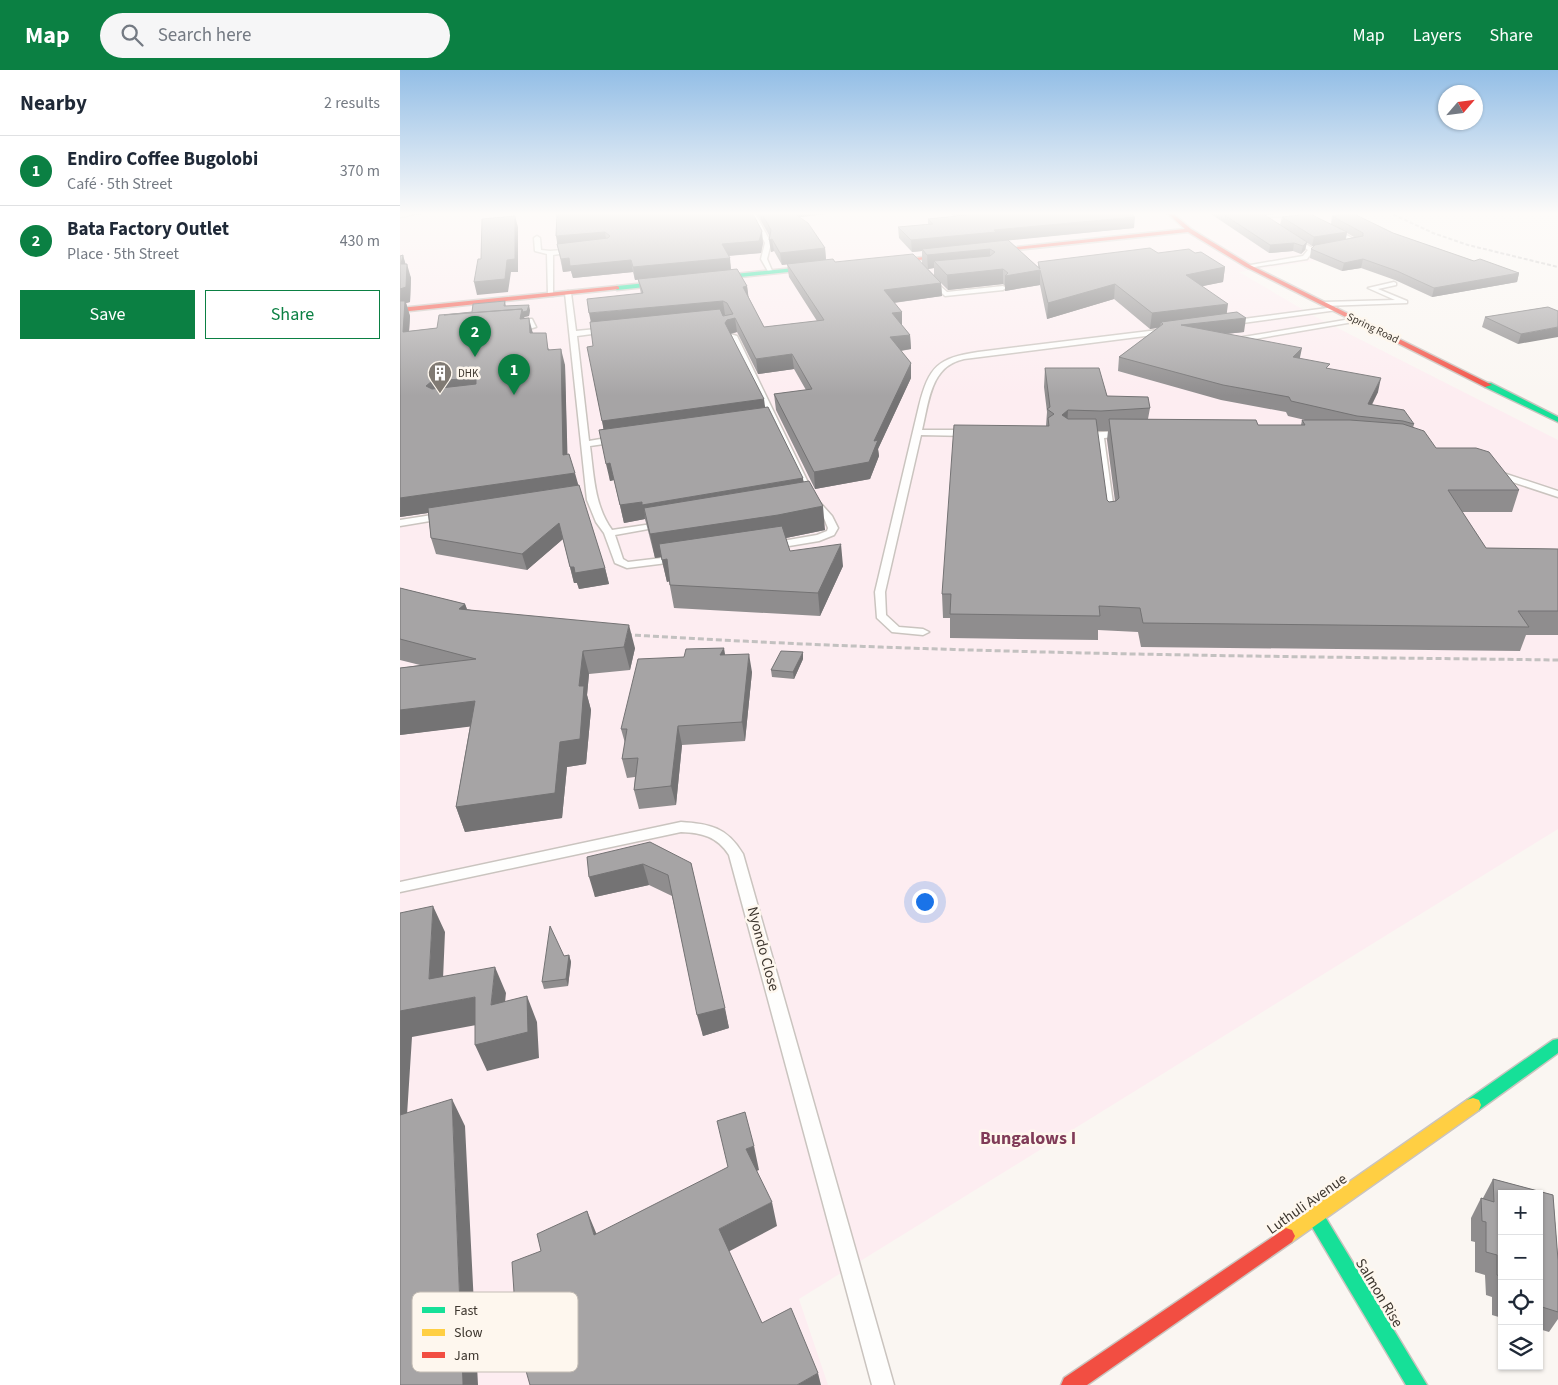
<!DOCTYPE html>
<meta charset="utf-8">
<style>
:root{--surface:#fff;--page:#f6f6f7;--text:#1f2937;--muted:#747a83;--line:#e0e1e3;--accent:#0b8043}
body{margin:0;font-family:"Source Sans 3",sans-serif;background:var(--page);color:var(--text)}
.controls{position:absolute;right:15px;bottom:15px;display:grid;overflow:hidden;border-radius:0px;box-shadow:0 1px 4px #0004}
.controls button{width:45px;height:45px;display:grid;place-items:center;padding:0;border:0;border-bottom:1px solid var(--line);background:var(--surface);color:var(--text);font:25px sans-serif}
.compass{position:absolute;left:1038px;top:15px;width:45px;height:45px;border-radius:50%;background:var(--surface);box-shadow:0 1px 4px #0004;rotate:62deg}
.you{position:absolute;left:524px;top:831px;width:18px;height:18px;margin:-12px;border:4px solid #fff;border-radius:50%;background:#1a73e8;box-shadow:0 0 0 8px #1a73e833}
.badge{display:grid;place-items:center;width:32px;height:32px;border-radius:50%;background:var(--accent);color:#fff;font-size:16px;font-weight:700}
.pin{position:absolute;translate:-50% -41px;filter:drop-shadow(0 1px 2px #0008)}
.pin::after{content:'';position:absolute;top:26px;width:18px;height:15px;background:inherit;clip-path:polygon(0 0,100% 0,50% 100%)}
.list{margin:0;padding:0;list-style:none}
h2{display:flex;justify-content:space-between;align-items:center;height:65px;margin:0;padding:0 20px;font-size:21px}
h2 small{font-size:16px;font-weight:400;color:var(--muted)}
.list li{display:grid;grid-template-columns:32px 1fr auto;gap:15px;align-items:center;box-sizing:border-box;height:70px;padding:0 20px;border-top:1px solid var(--line)}
.list b{display:block;font-size:19px;white-space:nowrap}
.list p{margin:0;font-size:16px;white-space:nowrap;color:var(--muted)}
.list em{font-size:16px;font-style:normal;color:var(--muted)}
.actions{display:flex;gap:10px;padding:15px 20px}
.actions a{flex:1;padding:11px 0;border:1px solid var(--accent);border-radius:0px;text-align:center;font-size:18px;color:var(--accent)}
.actions .main{background:var(--accent);color:#fff}
.icon{flex:none;width:28px;height:28px;fill:none;stroke:currentColor;stroke-width:2;stroke-linecap:round;stroke-linejoin:round}
.map{position:relative;flex:none;width:1158px;height:1315px;overflow:hidden}
header{display:flex;align-items:center;gap:30px;box-sizing:border-box;height:70px;padding:0 25px;background:var(--accent);color:#fff}
header strong{font-size:24px}
nav{display:flex;gap:28px;margin-inline-start:auto;font-size:18px}
.search{width:350px;height:45px;background:var(--page);display:flex;align-items:center;gap:12px;box-sizing:border-box;padding:0 18px;border-radius:28px;color:var(--muted);font-size:19px}
main{display:flex}
aside{flex:1;background:var(--surface)}
.map>svg:first-child{display:block}
.industrial{fill:#fdedf1}
.lines{fill:none;stroke-linecap:round;stroke-linejoin:round}
.lane-casing{stroke:#cac4bf;stroke-width:3}
.fast-casing{stroke:#cac4bf;stroke-width:3}
.slow-casing{stroke:#cac4bf;stroke-width:3}
.jam-casing{stroke:#cac4bf;stroke-width:3}
.lane{fill:#fefefd;fill-rule:evenodd}
.fast{fill:#16e098;fill-rule:evenodd}
.slow{fill:#ffcf43;fill-rule:evenodd}
.jam{fill:#f24e42;fill-rule:evenodd}
.rail-far1{stroke:#c3c1c0;stroke-width:2;stroke-dasharray:4 2;stroke-linecap:butt}
.rail{stroke:#c3c1c0;stroke-width:3;stroke-dasharray:6 3;stroke-linecap:butt}
.wall{fill:#8f8d8e;fill-rule:evenodd}
.shaded-wall{fill:#747374}
.building{fill:#a6a4a5;stroke:#747374;fill-rule:evenodd}
.labels{text-anchor:middle;dominant-baseline:central;stroke-width:5;stroke-linejoin:round;paint-order:stroke}
.far-street-label{font-size:11px;fill:#3e372f;stroke:#fef7ee}
.far-poi-label{font-size:11px;fill:#3e372f;stroke:#fef7ee;text-anchor:start}
.near-street-label{font-size:15px;fill:#3e372f;stroke:#fef7ee}
.near-quarter-label{font-size:18px;font-weight:bold;fill:#803b58;stroke:#fef7ee}
.key{fill:#fef7ee;stroke:#c4bdb5;stroke-width:1}
.key-label{font-size:14px;fill:#3e372f}
</style>
<header>
<strong>Map</strong>
<div class="search"><svg class="icon" aria-label="search" viewBox="0 0 24 24"><circle cx="10" cy="10" r="6"/><path d="M15 15l6 6"/></svg>Search here</div>
<nav><a>Map</a><a>Layers</a><a>Share</a></nav>
</header>
<main>
<aside>
<h2>Nearby<small>2 results</small></h2>
<ul class="list">
<li><span class="badge">1</span><div><b>Endiro Coffee Bugolobi</b><p>Café · 5th Street</p></div><em>370 m</em></li>
<li><span class="badge">2</span><div><b>Bata Factory Outlet</b><p>Place · 5th Street</p></div><em>430 m</em></li>
</ul>
<div class="actions"><a class="main">Save</a><a>Share</a></div>
</aside>
<div class="map">
<svg width="1158" height="1315" viewBox="0 0 1158 1315">
<rect width="100%" height="100%" fill="#faf6f2"/>
<path class="industrial" d="M0,142H939L1012,177L839,202L914,246L1158,370V759L399,1229L428,1315H0Z"/>
<g class="lines">
<g class="lane-casing">
<path id="lane" d="M10,142H25L0,147V143Z
M350,142L355,143L371,173L367,189L373,203H369L361,189L365,173Z
M905,142L959,172L960,173L948,175V173L951,172L902,145L865,147L870,151L867,153L856,146Z
M892,165L912,178L928,175L931,177L913,181L907,189L848,198L845,196L903,186L908,180L890,168Z
M137,166L140,168L141,180L150,181L175,179L178,181L153,185V226L148,225L147,184L135,181L134,168Z
M530,207L547,222L603,216L606,218L603,220L545,226L528,210L527,209Z
M994,212L996,213V215L978,219L1007,231V233L924,236L921,234L924,232L995,230L968,218Z
M168,221L171,223L176,261L207,258L211,260L207,262L177,266L189,371L218,366L222,369L218,372L190,376C194,405 194,435 212,460L265,452V456L215,465L223,489L228,492L279,486L284,489L283,491L227,498L215,493L204,463L196,452L187,430L165,223Z
M935,237L937,238V240L828,255L824,253L828,251Z
M957,248L961,250L959,251L831,273L827,271L831,269Z
M113,249H132L136,257L129,259L127,252H111L109,251Z
M766,259H769V263L564,289C530,296 529,332 522,360H569L573,363L569,366L521,365L485,522L486,545L499,557L523,559L529,562L523,565L492,562L477,548L475,522L519,336C529,296 538,288 578,282Z
M330,264L337,266L415,427L432,446L438,458L434,465L419,471L371,479L366,476L371,473L417,465L427,461L428,458L424,448L406,426L329,266Z
M724,361L727,362V366L704,368L715,448L710,451L705,448L696,368L682,369L678,366L682,363Z
M1094,400L1158,421V427L1091,405V401Z
M45,443L48,444V448L0,456V450Z
M281,752C310,754 327,757 343,784L494,1315H472L329,785C317,766 302,763 281,762L0,822V812Z"/>
</g>
<g class="fast-casing">
<path id="fast" d="M424,195L426,198L217,220L214,218L217,216Z
M1085,313H1091L1158,347V352L1085,317Z
M1158,969V983L1079,1040L1073,1042L1067,1040L1065,1035L1067,1030L1153,970Z
M915,1138L921,1140L1027,1315H1006L909,1152L906,1146L909,1140Z"/>
</g>
<g class="slow-casing">
<path id="slow" d="M1073,1028L1079,1030L1081,1035L1079,1040L892,1172L886,1174L880,1172L877,1166L880,1160L1067,1030Z"/>
</g>
<g class="jam-casing">
<path id="jam" d="M766,142H771L791,159L850,195L1092,315L1085,317L846,197L788,162L480,194L477,192L785,159Z
M217,216L219,217V219L0,242V238Z
M886,1158L892,1160L895,1166L892,1172L687,1315H661L664,1308Z"/>
</g>
<use href="#lane" class="lane"/>
<use href="#fast" class="fast"/>
<use href="#slow" class="slow"/>
<use href="#jam" class="jam"/>
<path class="rail-far1" d="M988,142L1033,163L1068,175L1158,197"/>
<path class="rail" d="M217,564C530,584 844,586 1158,590"/>
</g>
<path class="wall" d="M165,142L363,173L361,183L329,186L331,199L347,216L348,226L364,257L417,251L389,207L387,194L382,195L374,181L371,182L370,167L356,142H432V143L400,147L425,178L426,190L435,192L522,193V181L512,182L499,168L498,157L528,154V149L554,147L550,142H729L734,158L608,170L638,197V192L758,183H795L825,197L823,212L802,216L844,262L825,264L929,299L978,322L972,335L1014,354L1013,358L1036,378L1119,420L1112,442H1062L1086,478L1158,479V565H1126L1120,581L741,577L738,562L698,560V570L550,568V548H543L542,524L646,356L647,342L644,317L645,298L707,326L750,338L748,349L858,355H901L902,350H905L888,346L886,342L821,330L718,301L719,287L758,258L750,259L714,229L647,249L640,215L605,221V216L603,214L548,220L541,213L542,226L494,233L502,242V256L510,265L511,279L501,281L511,293V308L478,379L479,386L470,409L415,419L376,340L374,324L406,320L394,299L358,304L337,262L331,264L365,337L404,412L425,460L386,468L390,481L443,496L420,546L274,538L269,511L267,512L261,487L255,488L245,449L224,453L214,410L210,411L193,276L241,224L238,209L235,210L233,202L173,208L171,201L163,202L157,174ZM534,198V205L528,199ZM697,361H708L707,370L715,431L709,432L707,430Z
M808,142H880L863,144L907,172L905,180L901,184L893,181L869,183Z
M937,142H950L993,163L1074,191L1119,203L1117,212L1032,227L995,210L961,198L942,201L910,188L911,179L915,176H912L880,155L882,147L931,154L932,146H937ZM947,163L954,167L946,169Z
M3,185L5,194L11,208L10,232L6,233L10,246L9,261L37,258L72,242L105,231L106,236L130,240L129,246L124,247L133,263L165,295L167,384L178,415L205,498L209,514L179,519L177,513H174L163,469L127,500L36,484L31,468L28,443L0,447V186Z
M1148,237L1118,274L1082,257L1085,247Z
M0,518L65,534L67,539L235,578L230,600L189,604L187,625L191,640L186,694L167,697L162,748L65,762L56,737L70,656L0,665V598L20,595L0,590Z
M326,585L352,602L345,671L282,675L276,735L239,739L234,720L235,707L227,708L222,689L225,673L221,659Z
M403,589L394,609L372,607L371,600Z
M187,787L291,793L329,958L303,966L272,826L249,815L195,827Z
M169,885L171,892L168,916L144,919L142,912L164,886Z
M1093,1109L1153,1125L1158,1190V1249L1149,1262L1139,1259V1124H1102V1248L1092,1245V1227L1086,1225L1085,1205L1075,1202V1172L1071,1171V1148L1081,1128H1083Z"/>
<path class="shaded-wall" d="M387,142H432V143L387,149Z
M855,142H880L856,144Z
M115,146L118,157V202H111L108,222L77,225L74,212L107,190Z
M735,147L734,158L522,179V181L512,182L511,170L594,160Z
M362,161L363,173L361,183L324,186L322,174Z
M205,162L207,174L158,178L156,166Z
M947,162L945,171L912,176L914,167Z
M372,169L374,181L371,182L369,170Z
M907,172L905,180L901,184L903,176Z
M894,173L893,181L869,183L870,175Z
M425,178L426,190L382,195L380,183Z
M590,179V193L534,191V198L528,199L527,185Z
M3,185L7,199V194L11,208L10,232L6,233L10,246L8,278L3,262L0,235L1,194Z
M169,188L231,190L233,202L173,208L171,201L163,202L161,189Z
M330,188L331,200L235,210L233,197Z
M963,189L961,198L942,201L944,193Z
M825,197L823,212L784,220L786,205Z
M603,199V214L548,220L547,205Z
M640,200V215L605,221V206Z
M1119,203L1117,212L1032,227L1034,218Z
M541,213L542,226L484,234V220Z
M715,214L714,229L647,249L648,233Z
M347,216L349,230L343,217Z
M323,231L325,245L192,258L189,243Z
M828,234L826,249L763,254L761,252L760,257L750,259L752,243Z
M129,235L130,240L129,246L124,247L126,254L120,249L122,239Z
M502,242V256L492,243Z
M129,248L133,264L130,263Z
M335,248L337,262L328,264L325,253L327,250Z
M846,248L844,262L779,269L781,255Z
M1158,257V267L1118,274L1121,264Z
M510,265L511,279L490,282V267Z
M902,278L899,292L893,287Z
M161,279L165,295L168,403L163,385Z
M392,284L394,299L358,304L356,289Z
M511,293V308L478,379L479,386L470,409L415,419L414,402L474,371Z
M76,308L80,325L37,328L26,316L32,311Z
M981,308L978,322L965,347L968,334Z
M364,329L366,344L205,367L202,351Z
M668,340L667,360L662,345Z
M210,393L214,410L210,411L206,394Z
M175,403L180,421L0,447V428Z
M403,408L405,426L244,438L246,452L242,435Z
M242,432L245,449L224,453L220,435Z
M423,436L425,460L381,469L255,488L250,464Z
M159,453L163,469L127,500L122,484Z
M441,474L443,496L420,546L418,523Z
M267,489L271,511L267,512L262,490Z
M170,497H174L205,498L209,514L179,519L177,513H174Z
M65,534L73,557L59,539Z
M229,555L235,578L230,600L224,577Z
M324,578L327,596L320,585Z
M183,581L189,604L187,625L191,640L186,694L167,697L162,748L65,762L56,737L160,672L179,616Z
M403,582V589L394,609L393,602Z
M349,584L352,602L345,671L342,652Z
M75,631L83,655L0,665V640Z
M278,656L282,675L276,735L271,716Z
M243,794L249,815L195,827L189,807Z
M33,836L45,862L42,933L75,927L87,953L12,967L7,1045L0,1047V941L29,909Z
M169,885L171,892L168,916L166,909Z
M95,897L106,923L102,961L91,935Z
M127,926L137,952L139,988L87,1001L75,975Z
M325,938L329,958L303,966L297,945Z
M52,1029L65,1056L78,1315H63Z
M354,1076L359,1100L352,1103L346,1079Z
M372,1132L377,1156L326,1183L319,1159Z
M187,1141L197,1165H194Z
M117,1269L129,1291L121,1296L108,1274Z
M418,1303L421,1315H397Z"/>
<path class="building" d="M165,142H352L362,161L359,171L322,174L330,188L233,197L231,190L170,196L169,188L161,189L157,174L208,168L210,166L205,162L156,166L157,143Z
M361,142H392L408,153L425,178L380,183L372,169L369,170L371,160Z
M562,142H729L735,147L594,160L596,162L511,170L498,157L533,154L528,149L567,145Z
M820,142H860L907,172L903,176L894,173L870,175Z
M938,142H950L993,163L1074,191L1080,189L1119,203L1034,218L997,201L963,189L944,193L911,179L915,175L963,166V163L932,146H937Z
M910,144L947,162L914,167L882,147Z
M115,146V189L107,190L105,209L74,212L78,189H81L82,149Z
M608,170L640,199L638,192L750,178L758,183L789,179L795,183L801,182L825,197L786,205L828,234L752,243L715,214L648,233L640,200L605,206L608,203L603,199L547,205L534,191L590,186L595,182L590,179L527,185L522,179Z
M513,184L541,213L484,220L502,242L492,243L510,265L490,267L511,293L474,371L478,370L469,392L414,402L374,324L412,319L392,284L356,289L335,248L327,250L325,253L364,329L202,351L187,277L193,276L190,252L320,239L323,246L333,244L327,233L323,231L189,243L187,229L243,223L238,209L337,199L347,216L343,217L364,257L424,250L387,194L433,189L435,192Z
M3,185L1,194H7L6,217L0,219V186Z
M0,231H5L3,262L37,258L39,245L122,239L120,249L129,248L130,263H146L148,280L161,279L163,385L169,384L175,403L0,428ZM76,308V314L32,319L26,316L32,311Z
M105,231L104,236L129,235L127,241L123,242L122,239L44,245L72,242L73,234Z
M1148,237L1158,241V257L1121,264L1085,247Z
M837,242L846,248L781,255L902,278L893,287L930,294L926,298L981,308L968,334L1004,340L1014,354L1003,351L957,346L891,331L889,327L823,315L719,287L763,254L761,252Z
M645,298H699L707,326L748,327L750,338L701,341L668,340L662,345L668,349H696L707,430L709,432L716,431L719,428L709,349L856,350L858,355H905L902,350H950L1003,354L1024,361L1036,378H1076L1089,382L1119,420H1048L1086,478L1158,479V541H1118L1129,557L743,553L740,538L699,536L700,546L550,544L551,524H542L554,355L649,356L648,348L654,344L647,339L650,337Z
M368,337L403,408L242,435V432L220,435L210,393L206,394L199,360Z
M409,411L423,436L378,445L250,464L244,438Z
M179,415L205,498L175,503L174,497H170L159,453L122,484L31,468L28,438Z
M382,456L390,481L441,474L418,523L270,515L267,489L262,490L259,474Z
M0,518L65,534L59,539L229,555L224,577L183,581L179,616H184L180,669L160,672L155,723L56,737L75,631L0,640V598L76,589L0,569Z
M324,578L320,585L349,584L342,652L278,656L271,716L234,720L238,688L222,689L227,659H221L238,589L284,587L286,579Z
M381,581L403,582L393,602L371,600Z
M250,772L291,793L325,938L297,945L268,805L243,794L189,807L187,787Z
M33,836L29,909L95,897L91,935L127,926L128,962L75,975V927L0,941V843Z
M150,856L164,886L169,885L166,909L142,912Z
M52,1029L63,1315H0V1045Z
M345,1042L354,1076L346,1079L372,1132L319,1159L362,1253L391,1238L418,1303L397,1315H130L117,1269L108,1274L98,1229L114,1222L112,1192L141,1181L137,1164L187,1141L194,1165L328,1097L317,1051Z
M1093,1109L1153,1125L1158,1190V1242L1139,1236V1124H1102V1207L1097,1205V1185L1086,1182V1152L1082,1151L1081,1128L1094,1132Z"/>
<linearGradient id="sky" x2="0" y2="1"><stop stop-color="#93bee6"/><stop offset="0.44" stop-color="#fdfbf9"/><stop offset="1" stop-color="#fdfbf9" stop-opacity="0"/></linearGradient>
<rect width="1158" height="326" fill="url(#sky)"/>
<defs>
<g id="building-pin" transform="scale(1.25)"><path d="M0 17L-7.5 6A9.5 9.5 0 1 1 7.5 6Z" fill="#807a73" stroke="#fef7ee"/><path d="M-4-6H4V6H1V3H-1V6H-4ZM-2.5-4.3h1.7v1.8h-1.7ZM.8-4.3h1.7v1.8H.8ZM-2.5-1h1.7V.8h-1.7ZM.8-1h1.7V.8H.8Z" fill="#fff"/></g>
</defs>
<g fill-rule="evenodd">
<use href="#building-pin" x="40" y="303"/>
</g>
<g class="labels">
<g class="far-street-label">
<text transform="translate(973 258) rotate(26)">Spring Road</text>
</g>
<g class="far-poi-label">
<text x="58" y="303">DHK</text>
</g>
<g class="near-street-label">
<text transform="translate(363 879) rotate(75)">Nyondo Close</text>
<text transform="translate(907 1134) rotate(-35)">Luthuli Avenue</text>
<text transform="translate(979 1223) rotate(59)">Salmon Rise</text>
</g>
<g class="near-quarter-label">
<text x="628" y="1068">Bungalows I</text>
</g>
</g>
<rect x="12" y="1222" width="166" height="80" rx="8" class="key"/>
<rect x="22" y="1237" width="23" height="6" fill="#16e098"/>
<rect x="22" y="1259" width="23" height="7" fill="#ffcf43"/>
<rect x="22" y="1282" width="23" height="6" fill="#f24e42"/>
<g class="key-label">
<text x="54" y="1245">Fast</text>
<text x="54" y="1267">Slow</text>
<text x="54" y="1290">Jam</text>
</g>
</svg>
<div class="controls">
<button>+</button>
<button>−</button>
<button><svg class="icon" aria-label="locate" viewBox="0 0 24 24"><circle cx="12" cy="12" r="6"/><path d="M12 2v4M12 18v4M2 12h4M18 12h4"/></svg></button>
<button><svg class="icon" aria-label="layers" viewBox="0 0 24 24"><path d="M12 4l9 5-9 5-9-5zM3 14l9 5 9-5"/></svg></button>
</div>
<svg class="compass" viewBox="-18 -18 36 36"><path d="M0-13l5 13h-10z" fill="#e53935"/><path d="M0 13l5-13h-10z" fill="#747a83"/></svg>
<div class="you"></div>
<div class="pin badge" style="left:114px;top:325px">1</div>
<div class="pin badge" style="left:75px;top:287px">2</div>
</div>
</main>
